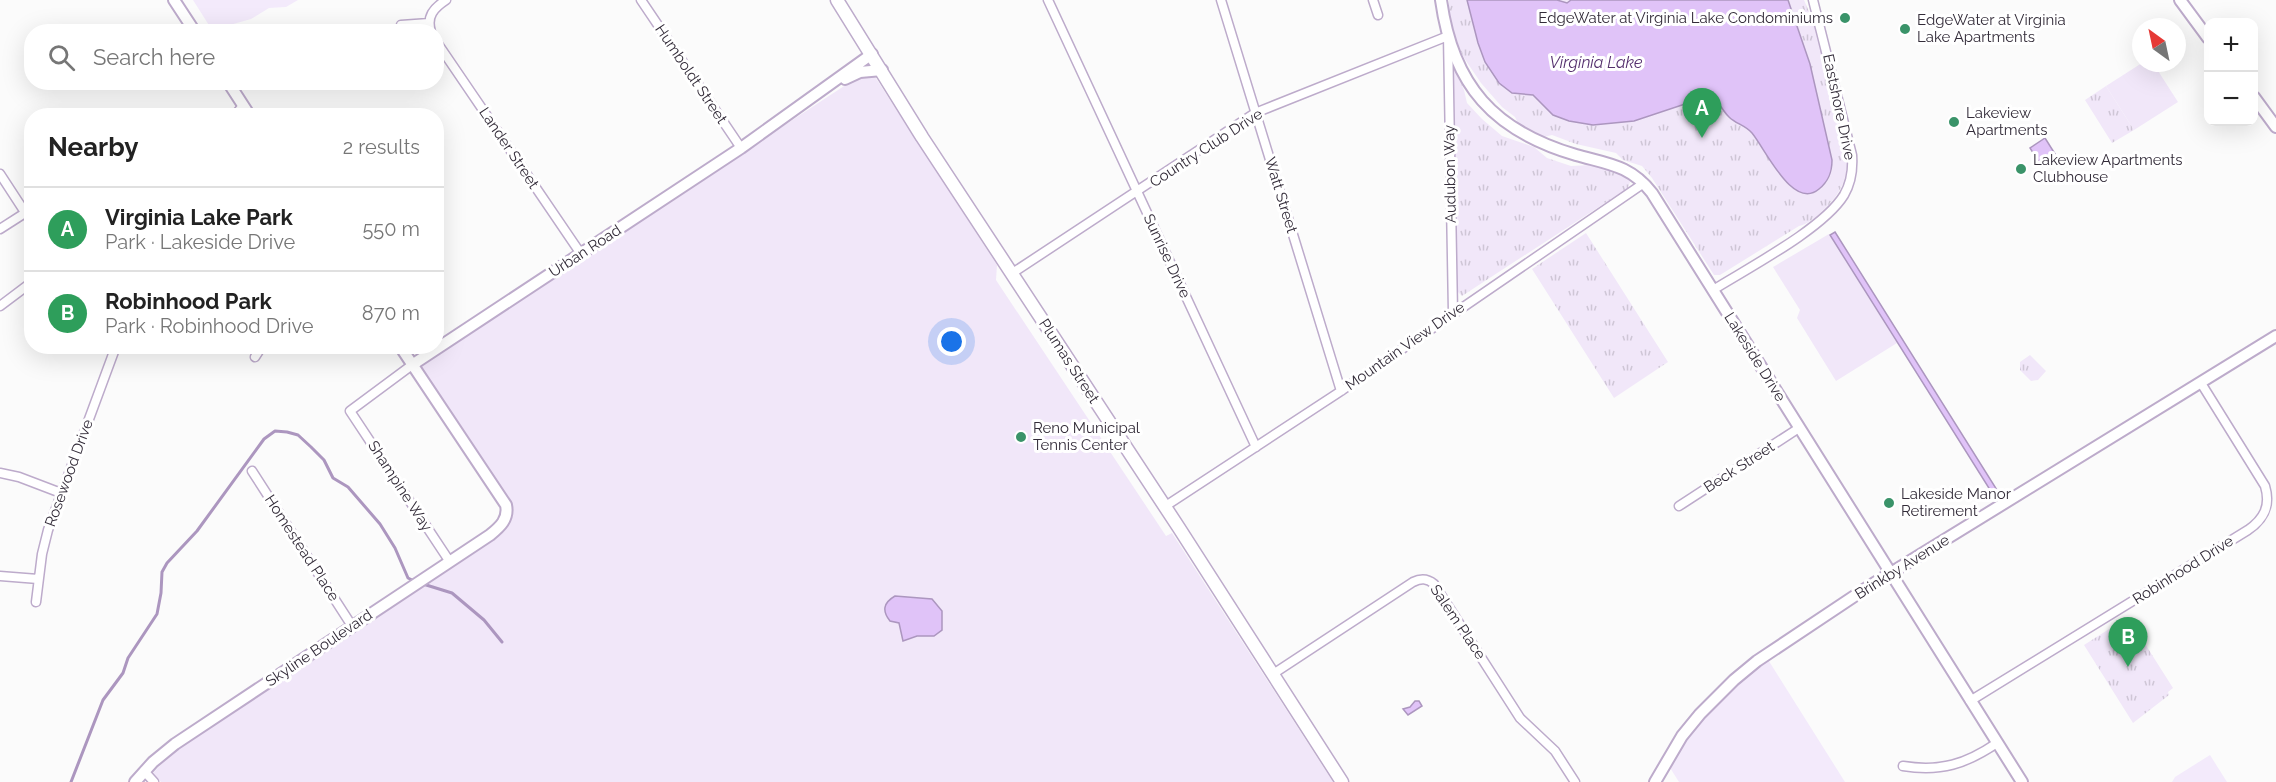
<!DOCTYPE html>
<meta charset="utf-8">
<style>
:root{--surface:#fff;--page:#f6f6f6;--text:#222;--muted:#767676;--line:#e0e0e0;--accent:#2563eb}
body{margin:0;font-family:Raleway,sans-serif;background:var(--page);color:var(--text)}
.controls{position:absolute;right:18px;top:18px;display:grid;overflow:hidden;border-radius:12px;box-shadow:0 6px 24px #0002}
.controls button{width:54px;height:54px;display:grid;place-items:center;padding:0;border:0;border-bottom:2px solid var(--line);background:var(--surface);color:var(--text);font:30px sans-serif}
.compass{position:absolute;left:2132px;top:18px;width:54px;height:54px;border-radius:50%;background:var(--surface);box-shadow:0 6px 24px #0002;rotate:327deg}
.you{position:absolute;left:952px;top:342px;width:21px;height:21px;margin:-15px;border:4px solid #fff;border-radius:50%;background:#1a73e8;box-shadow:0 0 0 9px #1a73e833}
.badge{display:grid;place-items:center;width:39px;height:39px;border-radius:50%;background:var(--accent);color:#fff;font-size:20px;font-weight:700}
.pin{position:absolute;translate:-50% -50px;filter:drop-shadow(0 2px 3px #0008)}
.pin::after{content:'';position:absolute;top:32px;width:21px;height:18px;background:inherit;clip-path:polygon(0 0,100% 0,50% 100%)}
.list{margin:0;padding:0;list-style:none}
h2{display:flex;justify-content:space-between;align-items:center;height:78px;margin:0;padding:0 24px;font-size:26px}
h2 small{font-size:20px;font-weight:400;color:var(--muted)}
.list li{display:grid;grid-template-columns:39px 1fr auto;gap:18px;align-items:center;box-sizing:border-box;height:84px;padding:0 24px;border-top:2px solid var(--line)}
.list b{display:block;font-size:22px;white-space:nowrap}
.list p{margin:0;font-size:20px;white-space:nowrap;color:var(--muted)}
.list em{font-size:20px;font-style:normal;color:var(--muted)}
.icon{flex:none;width:33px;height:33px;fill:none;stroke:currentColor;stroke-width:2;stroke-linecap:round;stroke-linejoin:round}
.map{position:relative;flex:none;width:2276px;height:782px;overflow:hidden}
.search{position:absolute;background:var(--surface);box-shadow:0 6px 24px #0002;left:24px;top:24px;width:420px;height:66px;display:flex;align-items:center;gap:15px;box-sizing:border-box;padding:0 21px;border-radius:24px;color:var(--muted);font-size:22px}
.panel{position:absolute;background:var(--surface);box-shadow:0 6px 24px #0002;left:24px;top:108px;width:420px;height:246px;border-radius:24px}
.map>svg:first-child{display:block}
.built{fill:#f3eafb}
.grass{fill:#f1e7f9}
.park{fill:url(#park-tufts)}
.water{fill:#e0c3f8;stroke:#ac96bf;stroke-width:1.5}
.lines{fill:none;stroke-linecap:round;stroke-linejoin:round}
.stream{stroke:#ac96bf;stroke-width:3}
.minor-casing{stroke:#bdabcb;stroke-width:11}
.tertiary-casing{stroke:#bdabcb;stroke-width:14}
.secondary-casing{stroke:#bdabcb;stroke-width:15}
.minor{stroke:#fff;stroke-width:8}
.tertiary{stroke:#fff;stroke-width:10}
.secondary{stroke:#fff;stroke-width:12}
.poi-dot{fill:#3a9369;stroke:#fff;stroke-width:2}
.labels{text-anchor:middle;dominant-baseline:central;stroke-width:6;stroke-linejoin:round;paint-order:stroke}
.poi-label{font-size:15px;fill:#332c39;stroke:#fff;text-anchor:start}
.street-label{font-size:15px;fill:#332c39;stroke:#fff}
.water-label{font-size:16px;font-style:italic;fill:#542f6d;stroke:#fff}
</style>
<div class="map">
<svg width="2276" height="782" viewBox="0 0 2276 782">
<defs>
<pattern id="park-tufts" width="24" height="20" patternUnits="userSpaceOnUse" patternTransform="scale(1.5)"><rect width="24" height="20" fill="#f1e7f9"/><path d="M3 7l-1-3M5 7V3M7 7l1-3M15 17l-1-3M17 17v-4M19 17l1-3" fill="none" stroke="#cfc6d6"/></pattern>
</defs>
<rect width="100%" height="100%" fill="#fbfbfb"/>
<path class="built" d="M193,0H298L286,7L269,8L251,19L212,30Z
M1767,658L1845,782H1679L1667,763L1717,696Z
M2210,755L2227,782H2172L2175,777Z"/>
<path class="grass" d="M2142,63H2153L2178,102L2134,130L2106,86Z
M870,69L997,265L996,280L1166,536L1172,533L1333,782H161L153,773L169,756L190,739L498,534L510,502L420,365Z
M1829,234L1897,343L1836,381L1797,318L1800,310L1773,267Z"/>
<path class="park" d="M1449,0H1804L1817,30L1847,153C1849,180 1839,197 1819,214C1812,220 1807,224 1799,226L1720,275H1714L1652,178L1642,166L1623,160L1616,153L1576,144L1552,135L1544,137L1519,125L1515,117L1502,107L1481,83L1464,58L1458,44L1449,18Z
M1452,64L1464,90L1467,103L1482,119L1502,136L1534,147L1547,158L1571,166L1591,165L1616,171L1628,177L1630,182L1628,188L1462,296L1456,290Z
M2106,86L2134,130L2112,143L2085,100Z
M1586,233L1668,362L1614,398L1532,269Z
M2030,355L2046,371L2038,380L2031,381L2020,370V362Z
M2128,617L2173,688L2168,692L2169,695L2133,723L2084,645Z"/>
<path class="water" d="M1467,0H1557L1567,3L1571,0H1788L1810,64L1832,160C1832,172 1829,181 1819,189C1793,211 1766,150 1752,133C1745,125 1736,124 1729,117C1725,113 1721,107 1718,102L1694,101L1634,121L1593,125L1569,121L1553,115L1533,95L1512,93L1499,83L1485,62L1478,43Z
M2045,138L2057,157L2042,167L2030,148Z
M1835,232L1997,490L1992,493L1830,235Z
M895,596L932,599L942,611V630L934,636H917L903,641L899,623L890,621C882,611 883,603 895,596Z
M1415,701H1419L1422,706L1408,715L1403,709L1410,707Z"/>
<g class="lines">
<path class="stream" d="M423,584L452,593L484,620L502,642
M71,782L103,700L123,673L128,658L157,614L161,593L162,572L167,563L197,531L264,439L275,431L287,432L298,435L311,447L324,460L333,478L348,487L380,524L395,548L408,578L414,581"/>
<g class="minor-casing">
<path id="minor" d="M641,0L741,148
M1048,0L1256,447
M1221,0L1341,391
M1373,0L1378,15
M401,25L429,23
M431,32C426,16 434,8 446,0
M436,41L581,254
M234,116L243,106
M0,174L32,223
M0,229L25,213
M1011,274L1255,113L1448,36L1453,313
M1713,290C1748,268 1823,229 1844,195C1851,183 1853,169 1852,155L1813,0
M0,306L32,282
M255,357L262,346
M412,365L350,411L450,562
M252,471L352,626
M0,473L19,477L61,493
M1679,506L1799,428
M1164,507L1341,391L1644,183
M0,576L38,579
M36,602L42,554L48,530L116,346
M1273,674L1413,582C1421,578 1427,578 1434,584L1520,718L1555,751L1575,782
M1970,701L2248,530C2264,519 2271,506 2265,486L2201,383
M1903,766C1941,772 1966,764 1997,743
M144,771L154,782"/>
</g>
<g class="tertiary-casing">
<path id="tertiary" d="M174,0L195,32
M1441,0C1453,86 1494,131 1576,155C1608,164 1630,165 1652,193L2022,782
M2180,0L2208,38
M845,79L860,72L882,70
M228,82L250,116
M2254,97L2276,127
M412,365L741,148L872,54
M135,782L153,762L175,744L490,535C500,527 509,519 506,505L400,346
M1655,782L1682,736L1700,714L1734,680L1757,661L1868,587L2276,336"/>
</g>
<g class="secondary-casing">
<path id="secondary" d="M837,0L922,137L1179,528L1342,782"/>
</g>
<use href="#minor" class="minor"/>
<use href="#tertiary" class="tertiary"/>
<use href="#secondary" class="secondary"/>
</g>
<g class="poi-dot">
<circle cx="1845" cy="18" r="6"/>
<circle cx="1905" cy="29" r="6"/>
<circle cx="1954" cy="122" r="6"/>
<circle cx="2021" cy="169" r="6"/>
<circle cx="1021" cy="437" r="6"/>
<circle cx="1889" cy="503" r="6"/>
</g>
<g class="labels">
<g class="poi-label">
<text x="1833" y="18" text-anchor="end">EdgeWater at Virginia Lake Condominiums</text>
<text x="1917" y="20">EdgeWater at Virginia<tspan x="1917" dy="17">Lake Apartments</tspan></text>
<text x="1966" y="113">Lakeview<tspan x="1966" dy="17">Apartments</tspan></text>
<text x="2033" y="160">Lakeview Apartments<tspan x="2033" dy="17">Clubhouse</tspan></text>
<text x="1033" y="428">Reno Municipal<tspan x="1033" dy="17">Tennis Center</tspan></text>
<text x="1901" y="494">Lakeside Manor<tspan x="1901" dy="17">Retirement</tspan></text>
</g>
<g class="street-label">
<text transform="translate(691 74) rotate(56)">Humboldt Street</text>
<text transform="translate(1839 107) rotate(78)">Eastshore Drive</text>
<text transform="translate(509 148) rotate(56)">Lander Street</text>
<text transform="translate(1206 148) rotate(-33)">Country Club Drive</text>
<text transform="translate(1450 174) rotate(-91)">Audubon Way</text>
<text transform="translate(1281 195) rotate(73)">Watt Street</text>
<text transform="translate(585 251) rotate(-33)">Urban Road</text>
<text transform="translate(1167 256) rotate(65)">Sunrise Drive</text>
<text transform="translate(1405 346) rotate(-35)">Mountain View Drive</text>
<text transform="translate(1755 357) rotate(58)">Lakeside Drive</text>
<text transform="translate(1069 361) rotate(57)">Plumas Street</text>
<text transform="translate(1739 467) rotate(-33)">Beck Street</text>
<text transform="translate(69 473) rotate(-70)">Rosewood Drive</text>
<text transform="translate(400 486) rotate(57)">Shampine Way</text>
<text transform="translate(302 548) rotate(57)">Homestead Place</text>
<text transform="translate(1902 567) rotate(-32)">Brinkby Avenue</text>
<text transform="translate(2183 570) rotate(-32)">Robinhood Drive</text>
<text transform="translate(1458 622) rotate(56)">Salem Place</text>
<text transform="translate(319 648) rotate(-34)">Skyline Boulevard</text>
</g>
<g class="water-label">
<text x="1596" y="62">Virginia Lake</text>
</g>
</g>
</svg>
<div class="controls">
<button>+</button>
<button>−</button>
</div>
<svg class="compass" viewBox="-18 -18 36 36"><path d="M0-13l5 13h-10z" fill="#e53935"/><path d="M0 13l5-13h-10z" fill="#767676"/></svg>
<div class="you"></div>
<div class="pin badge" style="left:1702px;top:138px;background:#2e9e5b">A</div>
<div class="pin badge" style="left:2128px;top:667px;background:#2e9e5b">B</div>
<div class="search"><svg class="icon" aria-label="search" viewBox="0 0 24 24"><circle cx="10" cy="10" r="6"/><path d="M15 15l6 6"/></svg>Search here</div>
<section class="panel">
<h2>Nearby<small>2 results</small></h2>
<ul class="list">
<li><span class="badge" style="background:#2e9e5b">A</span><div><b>Virginia Lake Park</b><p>Park · Lakeside Drive</p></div><em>550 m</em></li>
<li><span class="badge" style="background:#2e9e5b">B</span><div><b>Robinhood Park</b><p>Park · Robinhood Drive</p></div><em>870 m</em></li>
</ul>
</section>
</div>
